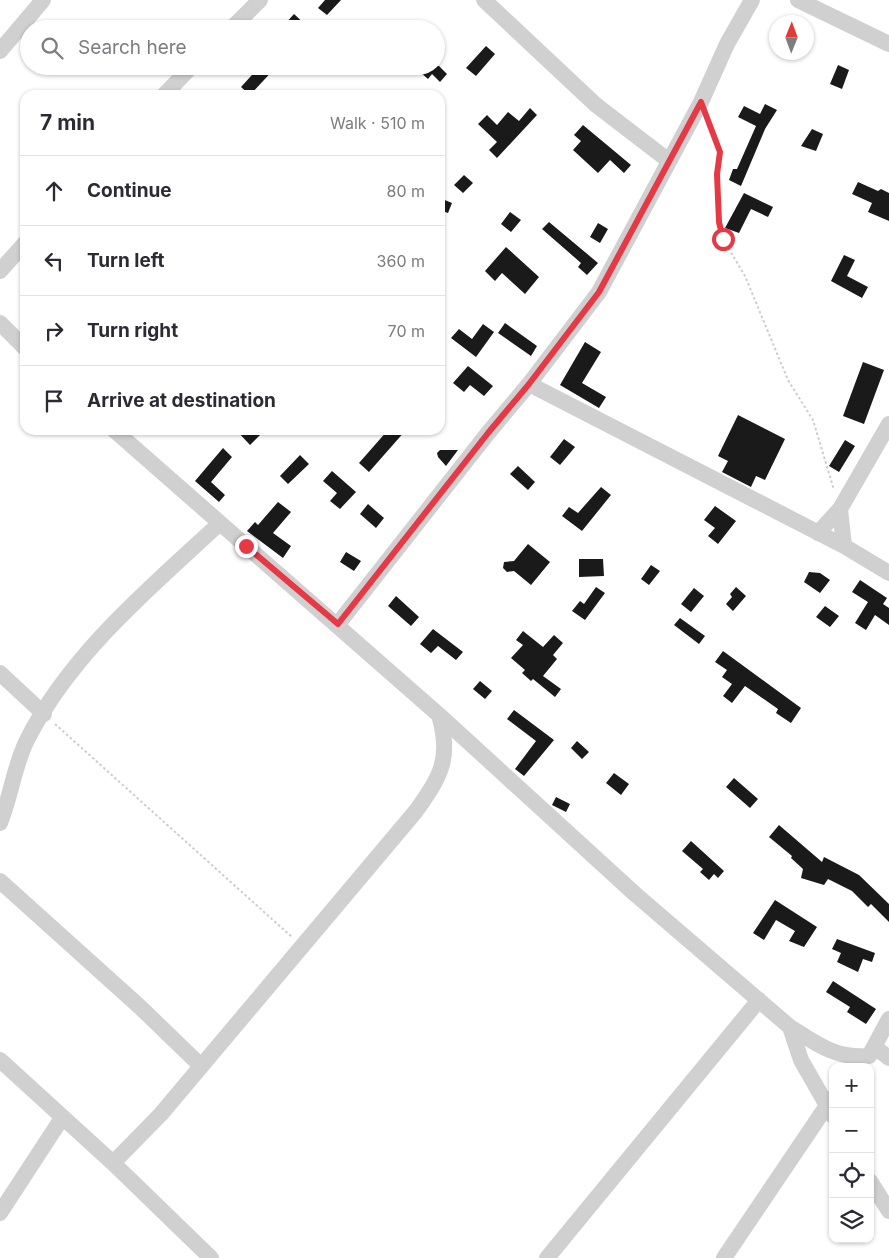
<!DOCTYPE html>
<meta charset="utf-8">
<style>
:root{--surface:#fff;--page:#f7f7f7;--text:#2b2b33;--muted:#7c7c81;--line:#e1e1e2}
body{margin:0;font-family:Inter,sans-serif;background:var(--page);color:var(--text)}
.controls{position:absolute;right:15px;bottom:15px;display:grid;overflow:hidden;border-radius:10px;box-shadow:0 1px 4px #0004}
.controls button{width:45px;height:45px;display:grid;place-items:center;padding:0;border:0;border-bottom:1px solid var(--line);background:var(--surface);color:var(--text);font:25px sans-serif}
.compass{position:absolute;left:769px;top:15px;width:45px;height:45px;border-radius:50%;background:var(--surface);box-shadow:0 1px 4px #0004;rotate:1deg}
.stop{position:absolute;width:15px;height:15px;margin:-11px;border:4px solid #e63946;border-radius:50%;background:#fff}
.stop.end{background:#e63946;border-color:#fff;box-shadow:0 1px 5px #0008}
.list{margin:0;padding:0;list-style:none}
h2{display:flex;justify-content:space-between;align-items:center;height:65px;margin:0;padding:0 20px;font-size:21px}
h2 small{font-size:16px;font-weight:400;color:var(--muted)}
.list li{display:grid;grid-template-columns:32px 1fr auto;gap:15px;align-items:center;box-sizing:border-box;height:70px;padding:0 20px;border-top:1px solid var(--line)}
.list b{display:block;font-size:19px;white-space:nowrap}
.list em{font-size:16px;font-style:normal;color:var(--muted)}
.icon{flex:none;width:28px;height:28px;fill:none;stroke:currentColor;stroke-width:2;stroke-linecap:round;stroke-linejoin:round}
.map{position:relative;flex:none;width:889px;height:1258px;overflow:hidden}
.search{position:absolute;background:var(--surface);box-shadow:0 1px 4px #0004;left:20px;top:20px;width:425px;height:55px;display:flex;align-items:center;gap:12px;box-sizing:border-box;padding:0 18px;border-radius:28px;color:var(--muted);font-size:19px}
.panel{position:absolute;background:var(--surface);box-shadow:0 1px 4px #0004;left:20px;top:90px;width:425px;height:345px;border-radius:15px}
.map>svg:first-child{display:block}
.building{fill:#1a1a1a}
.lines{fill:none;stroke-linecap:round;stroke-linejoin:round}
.path{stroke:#cdcdcd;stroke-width:2;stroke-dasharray:2.5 2.5;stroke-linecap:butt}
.minor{stroke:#d0d0d0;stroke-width:16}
.route{stroke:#e63946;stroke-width:6}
</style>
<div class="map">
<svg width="889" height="1258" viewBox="0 0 889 1258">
<rect width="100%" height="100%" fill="#fff"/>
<path class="building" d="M325,0H341L327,15L318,8Z
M294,14L310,29H290L285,24Z
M486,46L495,54L476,76L466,68Z
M838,65L849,70L842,89L830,84Z
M260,66H277L250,95L241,87Z
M413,66H439L447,74L440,82L432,74L428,79Z
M765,104L777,110L765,129L741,186L729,180L733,169H737L756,126L738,117L744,106L760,114Z
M530,108L537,115L497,158L489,150L497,142L478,124L487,115L497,125L508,112L519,121Z
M583,125L631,165L624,173L610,160L598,173L573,150L581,141L574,135Z
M812,129L823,134L816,151L801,146Z
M464,175L473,183L463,193L454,185Z
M858,182L878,191L881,189L889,193V221L868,212L872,203L852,194Z
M744,193L773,207L768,217L751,209L739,233L725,228Z
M440,198L452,203L448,213L440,210Z
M510,212L521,220L511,232L501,224Z
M549,222L598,263L587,275L578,267L581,263L542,229Z
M598,223L608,229L600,243L590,237Z
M506,247L539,277L525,294L502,273L495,281L485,271Z
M844,255L855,260L847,276L868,287L862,298L831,281Z
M505,323L537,346L531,356L498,333Z
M483,324L494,332L476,357L451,338L459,329L472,339Z
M585,342L601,352L582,383L606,397L599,408L560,385Z
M863,362L884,370L864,424L843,416Z
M468,366L493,386L484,396L470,385L464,392L453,383Z
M738,415L785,439L765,480L756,476L751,487L722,472L728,461L718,456Z
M236,430H255L260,435L250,445Z
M388,430H406L369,472L359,463Z
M564,439L575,447L560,465L550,457Z
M845,440L855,446L839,472L829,466Z
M223,448L232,457L211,482L225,495L219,502L195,481Z
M440,450H458L446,466L438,457L437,453Z
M300,455L309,464L288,484L280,476Z
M518,466L535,482L528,490L510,474Z
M332,471L356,492L340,509L330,501L337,493L323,481Z
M601,487L611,495L582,531L562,516L569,507L578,513Z
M278,502L291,512L273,533L291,546L283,558L247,531L255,522L258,525Z
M368,504L384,518L376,528L360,514Z
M715,506L736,521L718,544L708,536L715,528L704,520Z
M528,544L550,562L531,585L514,571L507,572L503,568L504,562L514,561Z
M346,552L361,561L354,571L340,562Z
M579,559H603L604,576L579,577Z
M651,565L660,571L649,585L641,579Z
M809,572L820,573L830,580L820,593L804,582Z
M860,580L887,598L883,604L889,608V625L875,615L866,630L855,623L868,602L852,592Z
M596,587L605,593L585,620L572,611L580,601L584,604Z
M736,587L746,596L733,611L726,604L732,597L730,594Z
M694,588L704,596L691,612L681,604Z
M396,596L419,617L411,626L388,606Z
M825,606L839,616L830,627L816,617Z
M680,618L705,636L699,644L674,625Z
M433,629L463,652L456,660L438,646L431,653L420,644Z
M523,631L543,647L554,635L563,643L553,655L557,659L543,676L561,689L555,697L533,679L531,681L522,673L525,670L511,658L523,645L516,640Z
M723,651L801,708L791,723L776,713L778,709L745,686L732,703L723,696L732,684L722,677L727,670L715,662Z
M480,681L492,691L485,699L473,689Z
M514,710L554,740L524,776L515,769L536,741L507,719Z
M577,741L589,752L582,759L571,748Z
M614,773L629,784L621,795L606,783Z
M734,778L758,799L750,808L726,787Z
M556,797L570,804L566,812L552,805Z
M779,825L822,862L824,857L859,875L889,904V922L871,904L868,907L852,891L828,879L824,885L801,878L803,869L791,858L792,856L769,837Z
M691,841L724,871L718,878L714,874L709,880L700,872L703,869L682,851Z
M775,900L817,927L804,947L789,941L795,931L776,920L764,940L753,933Z
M837,939L875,953L872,962L863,959L858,972L837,962L841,953L832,949Z
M833,981L876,1009L866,1024L847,1012L850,1007L826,992Z"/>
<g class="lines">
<path class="path" d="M707,118L720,152L717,174L719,222L723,239L745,276L788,380L813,420L834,490
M55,724L293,938"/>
<path class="minor" d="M484,0L596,105L669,161
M798,0L889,44
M231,29L260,0
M0,51L43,0
M164,95L192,66
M0,271L25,243
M0,323L25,348
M529,384L844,546L889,573
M818,533L840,509
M844,546L840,509L889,424
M338,624L488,433L529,384L599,292L701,102L727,44L752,0
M0,673L44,714
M439,715L635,894L790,1027L801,1060L833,1116
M0,823C11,796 14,766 27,740C71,653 150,588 220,523
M0,881L140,1007L201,1066
M790,1027C817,1044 836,1059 869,1056L889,1019
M876,1048L889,1058
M0,1060L113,1163L211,1258
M113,1163L161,1114L416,811C440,777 452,759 439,715L114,430
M870,1181L889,1211
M0,1213L62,1118
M547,1258L759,1000
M724,1258L832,1098"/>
</g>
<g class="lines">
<path class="route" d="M246,546L338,624L488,433L529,384L599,292L701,102L720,152L717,174L719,222L723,239"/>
</g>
</svg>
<div class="controls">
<button>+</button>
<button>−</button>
<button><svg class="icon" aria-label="locate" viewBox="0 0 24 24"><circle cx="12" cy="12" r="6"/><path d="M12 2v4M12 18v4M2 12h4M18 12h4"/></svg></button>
<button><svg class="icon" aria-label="layers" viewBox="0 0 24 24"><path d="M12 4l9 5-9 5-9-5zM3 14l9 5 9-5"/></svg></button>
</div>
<svg class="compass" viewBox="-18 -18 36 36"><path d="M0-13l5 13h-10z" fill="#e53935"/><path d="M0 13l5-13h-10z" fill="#7c7c81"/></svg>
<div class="stop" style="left:723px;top:239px"></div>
<div class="stop end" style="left:246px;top:546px"></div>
<div class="search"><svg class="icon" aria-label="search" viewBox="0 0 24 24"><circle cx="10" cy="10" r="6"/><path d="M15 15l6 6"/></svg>Search here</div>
<section class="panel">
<h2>7 min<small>Walk · 510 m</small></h2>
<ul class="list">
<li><svg class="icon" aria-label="ahead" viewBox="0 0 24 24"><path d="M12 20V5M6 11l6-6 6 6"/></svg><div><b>Continue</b></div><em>80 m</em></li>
<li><svg class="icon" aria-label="left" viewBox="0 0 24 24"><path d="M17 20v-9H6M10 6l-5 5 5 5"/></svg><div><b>Turn left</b></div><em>360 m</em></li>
<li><svg class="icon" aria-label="right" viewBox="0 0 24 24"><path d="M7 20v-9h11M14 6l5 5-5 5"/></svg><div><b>Turn right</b></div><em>70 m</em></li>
<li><svg class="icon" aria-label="arrive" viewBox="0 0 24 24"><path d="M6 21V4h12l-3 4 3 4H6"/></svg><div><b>Arrive at destination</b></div></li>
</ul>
</section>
</div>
